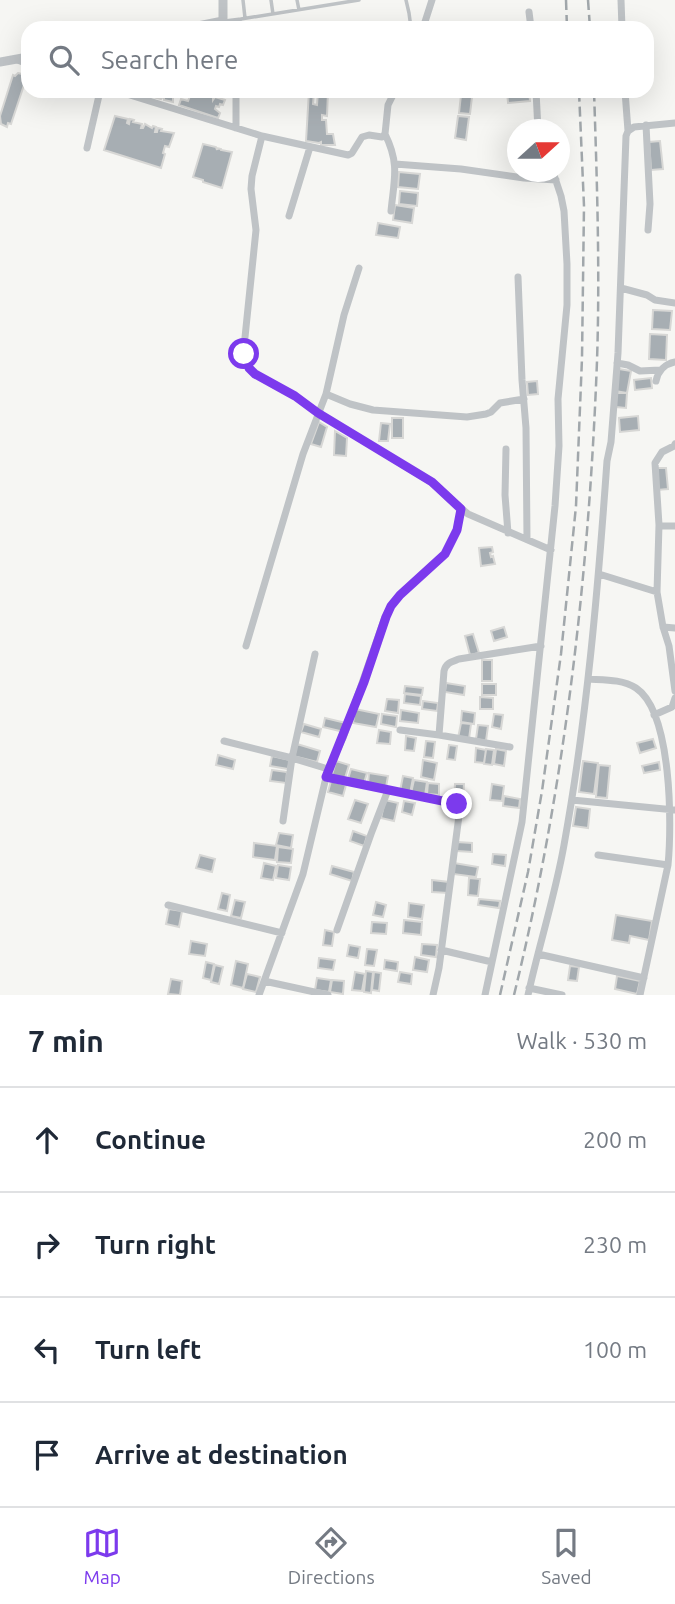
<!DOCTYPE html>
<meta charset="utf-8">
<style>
:root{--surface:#fff;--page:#f2f2f3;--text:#1f2937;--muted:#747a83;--line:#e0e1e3;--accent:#7c3aed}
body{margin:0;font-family:Ubuntu,sans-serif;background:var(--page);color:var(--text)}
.compass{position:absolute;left:507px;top:119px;width:63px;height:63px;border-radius:50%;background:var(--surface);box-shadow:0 7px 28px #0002;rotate:69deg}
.stop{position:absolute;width:21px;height:21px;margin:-16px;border:5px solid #7c3aed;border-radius:50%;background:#fff}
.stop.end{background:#7c3aed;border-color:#fff;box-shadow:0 2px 7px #0008}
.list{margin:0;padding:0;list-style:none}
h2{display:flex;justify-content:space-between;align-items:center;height:91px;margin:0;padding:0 28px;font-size:30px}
h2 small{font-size:23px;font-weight:400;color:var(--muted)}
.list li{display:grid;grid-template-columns:46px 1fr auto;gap:21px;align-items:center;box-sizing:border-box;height:105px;padding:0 28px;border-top:2px solid var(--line)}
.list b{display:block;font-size:26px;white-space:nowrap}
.list em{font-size:23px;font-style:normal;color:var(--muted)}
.icon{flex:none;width:38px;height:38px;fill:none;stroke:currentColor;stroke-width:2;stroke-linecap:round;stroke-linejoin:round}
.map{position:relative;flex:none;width:675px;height:995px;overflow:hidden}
.search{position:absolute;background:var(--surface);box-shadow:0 7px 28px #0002;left:21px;right:21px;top:21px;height:77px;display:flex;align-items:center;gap:18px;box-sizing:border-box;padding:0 24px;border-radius:21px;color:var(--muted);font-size:26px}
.sheet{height:511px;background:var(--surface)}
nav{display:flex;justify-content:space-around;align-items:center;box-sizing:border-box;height:98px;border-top:2px solid var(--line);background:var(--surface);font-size:19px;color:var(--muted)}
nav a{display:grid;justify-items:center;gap:4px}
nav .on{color:var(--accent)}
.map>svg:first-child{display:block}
.building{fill:#a7aeb3;stroke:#d7d7d5;stroke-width:2}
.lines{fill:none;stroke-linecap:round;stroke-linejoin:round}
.service{stroke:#bfc3c6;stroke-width:3.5}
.minor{stroke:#bfc3c6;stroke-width:7}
.tertiary{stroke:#bfc3c6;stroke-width:9}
.rail{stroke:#a1a7ab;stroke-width:2.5;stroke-dasharray:10 5;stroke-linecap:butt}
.route{stroke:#7c3aed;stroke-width:9}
</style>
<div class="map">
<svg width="675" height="995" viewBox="0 0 675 995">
<rect width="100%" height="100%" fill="#f6f6f3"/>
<path class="building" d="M18,73L22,74L23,78L26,79L11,124L8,123L7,127L1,124L0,116L13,75L15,76Z
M176,91L175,93H173V102L164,100V98L162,97L161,99L134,92Z
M184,91H198L213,96V100L215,97L225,100L223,105L220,104L219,107L216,106L215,109L220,113L218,118L179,105L181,99L188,101L190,96L183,94Z
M309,91L314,92L313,104L317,105L318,92L328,91L327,116L322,115V120H326L327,134H333L335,145H321V142L319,143L306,141Z
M507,91H529L530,101L508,103Z
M461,95L472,97L470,114L459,113Z
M115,116L128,119L127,123L129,124L130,119L134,120L133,122L142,124L141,128H143L145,124L152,128L153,126L156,127L155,132H157L158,128L162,129L161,131L174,133L169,147L165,146L163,153L165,154L161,168L104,150Z
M458,116L469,117L466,140L455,138Z
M660,141L663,169L651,170L649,142Z
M203,144L216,147L217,150V148L221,149V150L232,152L222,188L203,182V180L193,177Z
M399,172L420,174L418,189L398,187Z
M400,191L418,193L417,206L399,204Z
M395,205L414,208L412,223L393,220Z
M378,223L400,227L398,238L376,235Z
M653,310L672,311L670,330L652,329Z
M650,334L667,335L666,360L649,359Z
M619,369L631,371L627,393L615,391Z
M651,378L652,388L635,390L634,380Z
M537,381L538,394L528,395L527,382Z
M616,393H627L626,408L616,407Z
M638,416L639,430L620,432L619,418Z
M392,418H403V438H392Z
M319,422L327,427L321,447L311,444Z
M381,423L390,424L388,441H379Z
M335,431L347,438L346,456L334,455Z
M656,468H666L668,489L657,490Z
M492,547L493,552L490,553L491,557L493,556L495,564L481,566L479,548Z
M504,627L507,637L494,641L491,631Z
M473,634L479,653L470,655L465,636Z
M482,660H492V681H482Z
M446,683L465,686L464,695L445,692Z
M482,684H496V695H482Z
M405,686L423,688L422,695L404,693Z
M405,694L421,696L420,705L404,703Z
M480,697L493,698V709H480Z
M387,699L399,700L398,713L385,711Z
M423,701L438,703L437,711L422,709Z
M355,709L379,714L376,727L353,723Z
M401,710L419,713L418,723L400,721Z
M462,711L475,713L474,724L461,722Z
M382,714L397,716L396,727L381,724Z
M494,714L503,715L501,729L492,727Z
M325,718L346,723L344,732L323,727Z
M461,723L471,724L469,739L458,738Z
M304,724L321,729L319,737L301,732Z
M478,725L488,726L486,741L476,739Z
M379,730L391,732L390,744L377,743Z
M406,736L416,738L414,751L405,750Z
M653,739L656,748L640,753L637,743Z
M426,741L435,742L433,758L424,757Z
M297,744L320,751L317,762L293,756Z
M449,745L457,746L455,760L447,759Z
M476,748L486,750L484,763L475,762Z
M486,749L494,750L492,765L484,764Z
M496,749L506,751L504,766L494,764Z
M218,755L235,760L233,769L216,765Z
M272,756L290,760L288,769L270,766Z
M423,760L437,763L434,780L421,777Z
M336,761L349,765L345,778L332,775Z
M583,761L598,763L594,794L579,792Z
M659,762L660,770L644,773L642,766Z
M599,765L610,766L607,798L596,797Z
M351,769L367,773L364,783L348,779Z
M272,770L287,772L286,783L270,781Z
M369,773L388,776L386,787L368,784Z
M403,776L413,778L410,794L400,791Z
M414,780L427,782L425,796L411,793Z
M331,781L346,785L343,796L328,792Z
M428,783L439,784V795L427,794Z
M455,784H464L463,801H454Z
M492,784L504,786L502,801L490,800Z
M504,796L520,799L519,808L503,806Z
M355,800L368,804L361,823L348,819Z
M385,800L398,803L394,821L381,818Z
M404,801L415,803L412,815L402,812Z
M576,807L590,809L588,828L573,826Z
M353,831L367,836L364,846L350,841Z
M279,833L293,835L291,848L276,845Z
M457,842L472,843V852L457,851Z
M254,843L277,846L275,860L253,857Z
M278,847L293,849L291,863L277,862Z
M493,854L506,855L505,866L492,864Z
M200,855L215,859L212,872L196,868Z
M264,863L276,866L273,880L261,878Z
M454,863L478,867L476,877L453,874Z
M278,865L291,867L289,880L276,878Z
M332,866L354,872L352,881L330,874Z
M469,878L480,879L478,896L468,895Z
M432,880L449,882L448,893L432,892Z
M222,893L230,895L227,911L218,909Z
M479,899L500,901L499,908L478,905Z
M235,900L245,902L241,918L231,916Z
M376,902L386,905L383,917L373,915Z
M409,903L424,905L422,919L408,917Z
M169,909L182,911L179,927L166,924Z
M616,915L652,921L649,940L630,936L629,943L612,940Z
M404,920L422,922L421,935L403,933Z
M372,922L387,923L386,934L371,933Z
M325,930L334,932L332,946L323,945Z
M191,941L207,944L205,956L189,954Z
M422,944L437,945L436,957L421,955Z
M349,945L360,947L358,958L347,956Z
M367,949L377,950L374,966L365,965Z
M415,957L429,960L427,972L413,970Z
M319,958L335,960L333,970L318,968Z
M385,960L398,962L397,971L384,969Z
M236,961L248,964L243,988L231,985Z
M206,962L214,964L211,980L203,978Z
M215,965L223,967L219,984L211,982Z
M570,966L579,967L577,981L568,980Z
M366,971L373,972L371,993L364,992Z
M355,972L365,974L362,991L352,990Z
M374,972L381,973L379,991L372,990Z
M400,972L412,974L411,984L398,982Z
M247,974L260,977L256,992L243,989Z
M617,976L640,981L637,994L615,989Z
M317,978L331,980L329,992L315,990Z
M171,979L182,981L180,995L168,994Z
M332,980L344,981L343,994L330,992Z"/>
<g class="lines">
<path class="service" d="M243,0L245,18
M271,0L273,14
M297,0L299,10
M406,0L409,13L411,28
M225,21L241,19
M237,28L236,26L241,19L359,0"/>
<path class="minor" d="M621,0L622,28
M529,12L531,28
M423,28L432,0
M15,59L28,64
M117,91L262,136L348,155L352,153L362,137L369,135L382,137L385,134L388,105L395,91
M536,91L538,130
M625,91L628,131
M646,125L650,204L648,230
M236,128V91
M385,134C400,164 394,180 391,211
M262,136L252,176L251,189L256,230L244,347L246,362L249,368L255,374L295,396L318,413L431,482L468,514L551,550
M87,148L100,91
M395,164L461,169L524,178L556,180
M289,216L310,147
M518,277L522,380L526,428L527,539
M621,288L647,295L655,300L675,303
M617,363L628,365L640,371L660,370
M656,381C658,371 665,364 675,362
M326,394L350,404L373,410L467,417L486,414L491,412L500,403L524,399
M675,444L674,446L662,452L655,463L659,525L657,592L663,627L669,646L675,691
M506,449L505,495L508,533
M659,526H675
M599,574L657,592
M663,627L675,628
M246,646L303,454L326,394L344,315L359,268
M588,679C604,680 622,679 636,688C672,712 672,825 668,865L640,995
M654,715L672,707L675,698
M400,730L439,735
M224,741L292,758L328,769
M510,747L439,735L444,671C446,663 451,662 459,659L541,646
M326,777L457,804L460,808L439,968L433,995
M572,800L675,810
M283,821L292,758L315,654
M598,855L668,865
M168,905L282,933
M337,930L371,834L388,790
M441,950L492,962
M538,954L644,978
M264,981L328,995
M529,988L562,995
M259,995L303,874L328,769L343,738L385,617L391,606L400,595L445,554L457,530L461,509
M485,995L522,822L555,506L559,446L558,399L567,305V264L564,211L561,196L553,172
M528,995C539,945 555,896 564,845C587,718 598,589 607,461L611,442L618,353L626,136L628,131L634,127L675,123"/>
<path class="tertiary" d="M188,28L223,21V0
M0,62L28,57"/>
<path class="rail" d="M566,0L567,28
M588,0L590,28
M500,995L528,872L542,791L561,654L576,506L582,358L584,206L579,91
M514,995C565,787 589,574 597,361C600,271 597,181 594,91"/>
</g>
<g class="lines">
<path class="route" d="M244,354L249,368L255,374L295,396L318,413L432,482L461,509L457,530L445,554L400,595L391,606L386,617L364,682L326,777L457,804"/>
</g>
</svg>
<svg class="compass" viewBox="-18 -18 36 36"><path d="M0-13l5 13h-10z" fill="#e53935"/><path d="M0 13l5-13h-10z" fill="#747a83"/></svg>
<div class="stop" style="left:244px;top:354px"></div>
<div class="stop end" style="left:457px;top:804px"></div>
<div class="search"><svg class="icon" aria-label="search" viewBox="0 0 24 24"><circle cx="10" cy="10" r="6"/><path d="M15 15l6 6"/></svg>Search here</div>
</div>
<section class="sheet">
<h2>7 min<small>Walk · 530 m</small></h2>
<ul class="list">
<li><svg class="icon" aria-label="ahead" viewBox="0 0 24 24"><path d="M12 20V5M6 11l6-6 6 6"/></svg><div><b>Continue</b></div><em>200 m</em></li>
<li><svg class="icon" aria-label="right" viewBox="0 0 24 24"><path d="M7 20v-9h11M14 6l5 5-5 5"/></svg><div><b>Turn right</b></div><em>230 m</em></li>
<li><svg class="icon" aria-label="left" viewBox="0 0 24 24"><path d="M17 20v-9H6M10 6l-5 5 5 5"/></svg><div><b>Turn left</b></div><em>100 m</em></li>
<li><svg class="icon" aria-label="arrive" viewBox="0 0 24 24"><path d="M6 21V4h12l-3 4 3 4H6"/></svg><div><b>Arrive at destination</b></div></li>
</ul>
</section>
<nav>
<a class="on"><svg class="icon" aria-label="map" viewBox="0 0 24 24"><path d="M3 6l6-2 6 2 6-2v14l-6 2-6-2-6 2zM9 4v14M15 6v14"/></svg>Map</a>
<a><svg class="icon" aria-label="directions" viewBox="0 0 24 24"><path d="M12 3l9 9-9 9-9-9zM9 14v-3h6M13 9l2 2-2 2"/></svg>Directions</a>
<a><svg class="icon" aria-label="saved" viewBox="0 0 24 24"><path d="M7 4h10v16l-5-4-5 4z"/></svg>Saved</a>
</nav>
